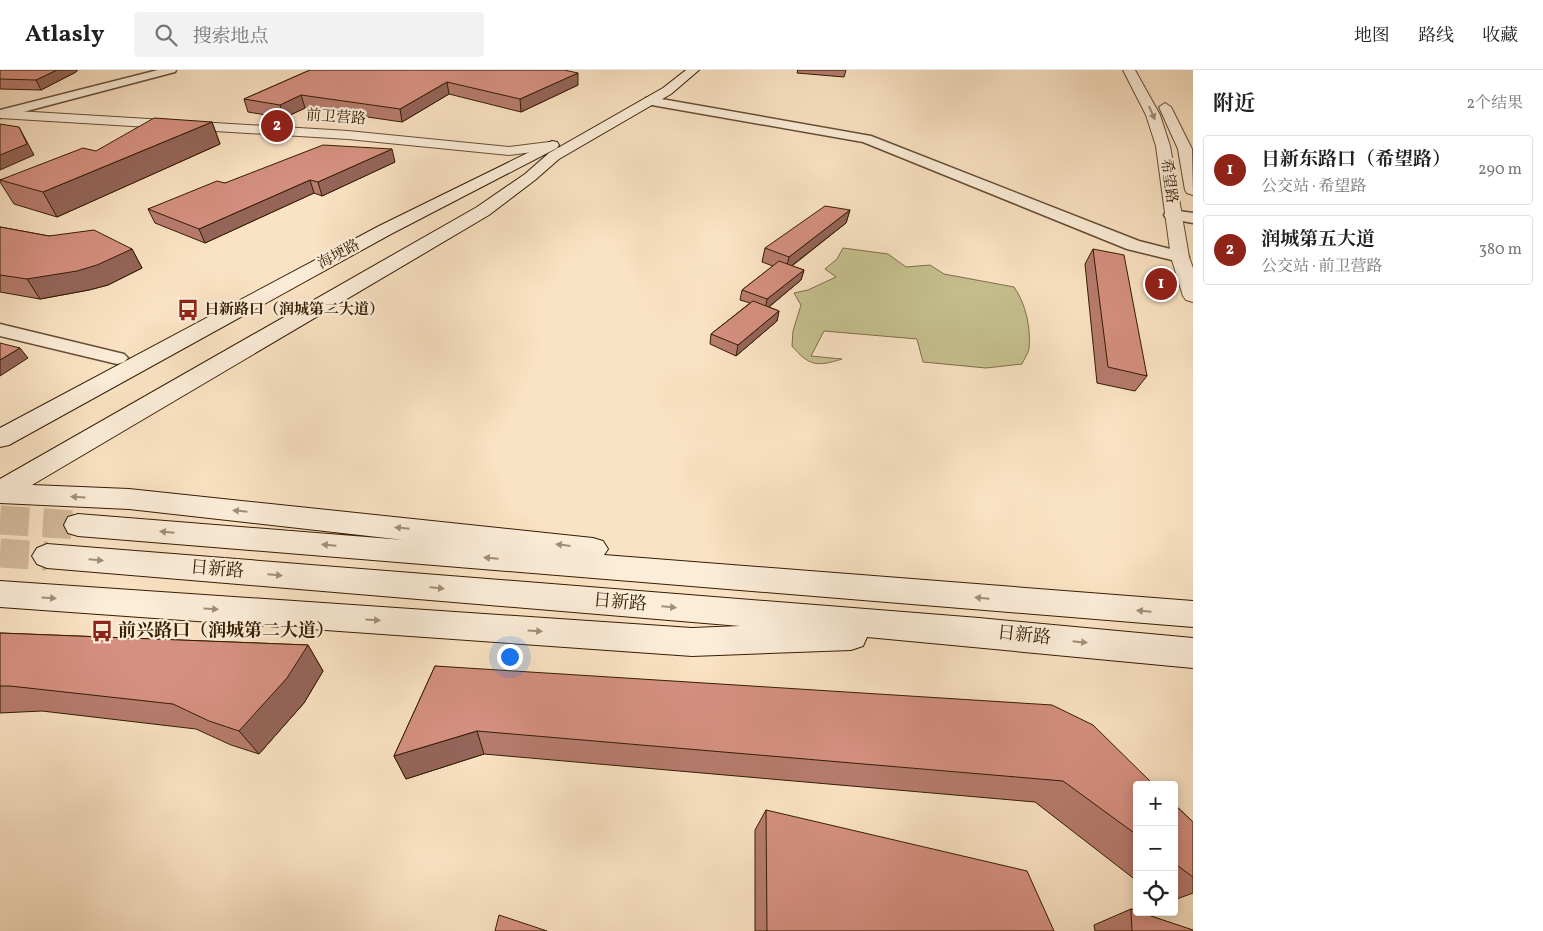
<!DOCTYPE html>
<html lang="zh">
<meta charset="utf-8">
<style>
:root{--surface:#fff;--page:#f2f2f2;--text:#222;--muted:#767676;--line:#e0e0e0;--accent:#8f2418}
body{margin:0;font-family:Vollkorn,"Noto Serif SC",serif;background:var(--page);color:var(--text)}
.controls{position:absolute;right:15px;bottom:15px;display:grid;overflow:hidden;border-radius:5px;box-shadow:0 2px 12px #0003}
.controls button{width:45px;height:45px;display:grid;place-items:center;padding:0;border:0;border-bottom:1px solid var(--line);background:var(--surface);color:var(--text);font:25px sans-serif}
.you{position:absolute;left:509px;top:586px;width:18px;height:18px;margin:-12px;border:4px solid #fff;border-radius:50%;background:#1a73e8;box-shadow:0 0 0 8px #1a73e833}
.badge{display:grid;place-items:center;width:32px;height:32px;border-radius:50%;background:var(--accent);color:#fff;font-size:16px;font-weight:700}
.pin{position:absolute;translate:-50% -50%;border:2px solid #fff;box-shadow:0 1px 5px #0006}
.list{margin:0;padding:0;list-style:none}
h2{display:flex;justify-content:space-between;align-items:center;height:65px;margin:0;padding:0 20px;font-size:21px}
h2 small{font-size:16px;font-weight:400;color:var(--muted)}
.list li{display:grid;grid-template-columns:32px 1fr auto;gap:15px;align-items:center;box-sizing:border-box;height:70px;margin:0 10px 10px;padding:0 10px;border:1px solid var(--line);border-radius:5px}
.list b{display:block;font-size:19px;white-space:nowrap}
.list p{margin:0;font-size:16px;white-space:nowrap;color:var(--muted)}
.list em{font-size:16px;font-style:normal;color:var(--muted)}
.icon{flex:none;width:28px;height:28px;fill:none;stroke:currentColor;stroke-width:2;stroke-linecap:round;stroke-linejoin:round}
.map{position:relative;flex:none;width:1193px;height:861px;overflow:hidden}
header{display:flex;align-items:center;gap:30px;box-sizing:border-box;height:70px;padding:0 25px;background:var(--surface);border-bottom:1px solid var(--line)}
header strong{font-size:24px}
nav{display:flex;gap:28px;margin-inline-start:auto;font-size:18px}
.search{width:350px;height:45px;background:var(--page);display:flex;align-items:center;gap:12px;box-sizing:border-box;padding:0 18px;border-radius:5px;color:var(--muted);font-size:19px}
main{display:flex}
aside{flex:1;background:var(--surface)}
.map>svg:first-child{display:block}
.green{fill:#c6c18f;stroke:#7e6e48}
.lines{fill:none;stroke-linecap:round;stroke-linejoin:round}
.secondary-tunnel{stroke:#d3bb9d;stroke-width:29;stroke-dasharray:29 14;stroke-linecap:butt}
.minor-casing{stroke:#664e32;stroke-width:3}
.tertiary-casing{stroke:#664e32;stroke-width:2}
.secondary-casing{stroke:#351c01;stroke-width:2}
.minor{fill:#fcedd9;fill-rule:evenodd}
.tertiary{fill:#fcedd9;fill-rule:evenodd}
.secondary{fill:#fcedd9;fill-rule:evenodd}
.wall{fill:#b77c6f;stroke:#351c01}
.shaded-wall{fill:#95655a;stroke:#351c01}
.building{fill:#d59081;stroke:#351c01}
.oneway{fill:#a28f78}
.labels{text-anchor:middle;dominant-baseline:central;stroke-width:4.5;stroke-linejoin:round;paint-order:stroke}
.far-street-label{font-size:15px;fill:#351c01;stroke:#fcedd9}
.far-poi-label{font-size:15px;font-weight:bold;fill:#351c01;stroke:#fcedd9;text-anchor:start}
.street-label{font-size:18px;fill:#351c01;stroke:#fcedd9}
.poi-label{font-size:18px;font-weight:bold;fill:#351c01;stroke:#fcedd9;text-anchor:start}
</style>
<header>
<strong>Atlasly</strong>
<div class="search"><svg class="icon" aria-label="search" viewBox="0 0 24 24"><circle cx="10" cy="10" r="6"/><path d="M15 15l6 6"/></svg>搜索地点</div>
<nav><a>地图</a><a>路线</a><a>收藏</a></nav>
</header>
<main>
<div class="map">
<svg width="1193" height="861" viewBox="0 0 1193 861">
<rect width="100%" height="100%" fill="#fae3c4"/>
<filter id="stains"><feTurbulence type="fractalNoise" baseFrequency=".004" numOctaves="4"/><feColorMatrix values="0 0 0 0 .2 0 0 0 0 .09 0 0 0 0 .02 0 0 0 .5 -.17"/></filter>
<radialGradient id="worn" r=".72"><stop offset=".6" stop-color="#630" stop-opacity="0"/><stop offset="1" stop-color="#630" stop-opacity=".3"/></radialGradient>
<path class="green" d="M843,178L888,184L906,197L930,195L944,204L1014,217C1026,234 1031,258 1029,279C1028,284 1024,289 1022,294L986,298L923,292L917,269L824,261L811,286L842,289C817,297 809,296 792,276L793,261L801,235L794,223L808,220L836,207L825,199L837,189Z"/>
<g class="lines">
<path class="secondary-tunnel" d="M0,450L78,455
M0,483L47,486"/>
<g class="minor-casing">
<path id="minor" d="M158,0H176L175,2L0,48V40Z
M650,27L871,66L1139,171L1186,183L1189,187L1186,191L1180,192L1127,179L863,72L646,34L644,31L646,28Z
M1172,140L1193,143V153L1166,148L1164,145L1166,142Z
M0,254L124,284L128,288L124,292L117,294L0,266Z"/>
</g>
<g class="tertiary-casing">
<path id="tertiary" d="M1123,0H1135L1160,45L1170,76L1189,187L1193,198V232L1186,230L1183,226L1171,187L1156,76L1146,45Z
M1165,33L1171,37L1192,79L1193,125L1187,123L1185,120L1178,79L1159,37Z
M0,40L348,61L509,77L549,72L554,73L556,76L554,79L549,80L509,85L348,69L0,48Z"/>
</g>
<g class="secondary-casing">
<path id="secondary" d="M686,0H699L671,24L559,89L535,110L489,145L32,415L129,419L593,468L603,471L608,479L604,485L1193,531V557L78,466L68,463L64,455L68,447L78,444L404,470L129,439L0,433V409L477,137L525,104L549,83L663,18Z
M552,71L557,72L559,75L557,78L391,164L9,375L0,377V358L379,156Z
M47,474L979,548L1193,568V598L867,567L863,576L851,580L692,586L0,537V511L692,558L740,556L47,498L37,494L32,486L37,478Z"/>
</g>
<use href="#minor" class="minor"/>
<use href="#tertiary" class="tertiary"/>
<use href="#secondary" class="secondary"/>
</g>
<path class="wall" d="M0,0L76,2L41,20L0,19Z
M310,0L578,15L521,42L449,24L402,52L305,38L284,48L248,42L244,29Z
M797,0H846L844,7L797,3L798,0Z
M212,52L220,74L57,147L14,134L0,112V110Z
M395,92L322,126L314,123L205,173L155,153L148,139L225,113Z
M850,140L846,153L792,196L804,200L801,210L769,237L779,241L777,251L736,286L710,274L711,264L750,233L740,230L742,220L773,196L762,192L765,178Z
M0,157L49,166L132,179L142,198L108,215L89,220L40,229L0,222Z
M1093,179L1147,306L1135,321L1097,313L1085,194Z
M0,563L308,575L323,601L304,633L259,684L231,675L196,659L42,641L0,643Z
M435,596L1137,715V811L1035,732L484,684L406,709L394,686Z
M1174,734L1193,752V823L1174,830Z
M766,740L1054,861H755V760Z
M1131,839L1193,861H1095L1094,855Z"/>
<path class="shaded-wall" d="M57,0H78L76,2L41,20L36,10Z
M578,3V15L521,42L520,29Z
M447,12L449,24L402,52L400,39Z
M301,25L305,38L284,48L280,35Z
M212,52L220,74L57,147L43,122Z
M19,57L34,85L0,100V85Z
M392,79L395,92L322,126L318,112Z
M310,110L314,123L205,173L199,159Z
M850,140L846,153L786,200L789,187Z
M132,179L142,198L108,215L89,220L40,229L27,209Z
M804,200L801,210L765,240L767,229Z
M779,241L777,251L736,286L738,275Z
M20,278L28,288L0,306V290Z
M308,575L323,601L304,633L259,684L239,661Z
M477,661L484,684L406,709L394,686Z"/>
<path class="building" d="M0,0H57L36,10L0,9Z
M310,0H564L578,3L520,29L447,12L400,39L301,25L280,35L244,29Z
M154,48L212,52L43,122L0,110L83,78L96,81Z
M0,54L19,57L27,74L0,85Z
M323,75L392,79L318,112L310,110L199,159L148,139L217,111L225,113Z
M825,136L850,140L789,187L765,178Z
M0,157L49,166L94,160L132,179L97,195L77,201L27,209L0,205Z
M1093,179L1124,185L1147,306L1108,297Z
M779,191L804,200L767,229L742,220Z
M753,231L779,241L738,275L711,264Z
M0,273L20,278L0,290Z
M0,563L308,575L287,608L239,661L209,651L173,634L10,616H0Z
M435,596L1052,635L1093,655L1154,715H1137V765L1063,711L477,661L394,686Z
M1174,734L1193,752V807L1174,793Z
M766,740L1027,801L1054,861H767Z
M1131,839L1137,841V842H1139L1193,860V861H1132Z
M499,845L547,861H495Z"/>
<defs><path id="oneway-solid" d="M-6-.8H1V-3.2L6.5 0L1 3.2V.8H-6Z" transform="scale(1.25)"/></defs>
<g class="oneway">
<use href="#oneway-solid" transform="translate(1152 43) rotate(66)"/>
<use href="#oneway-solid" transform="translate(78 427) rotate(-177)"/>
<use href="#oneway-solid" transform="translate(240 441) rotate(-174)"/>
<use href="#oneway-solid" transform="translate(402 458) rotate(-174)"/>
<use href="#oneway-solid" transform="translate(167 462) rotate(-175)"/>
<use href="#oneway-solid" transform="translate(329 475) rotate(-175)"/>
<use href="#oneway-solid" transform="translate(563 475) rotate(-173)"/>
<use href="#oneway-solid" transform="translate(491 488) rotate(-175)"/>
<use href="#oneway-solid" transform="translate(96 490) rotate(5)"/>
<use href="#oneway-solid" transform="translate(275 505) rotate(5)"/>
<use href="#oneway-solid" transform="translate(437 518) rotate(5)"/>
<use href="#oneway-solid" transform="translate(49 528) rotate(4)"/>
<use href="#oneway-solid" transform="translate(982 528) rotate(-175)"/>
<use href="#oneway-solid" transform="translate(669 537) rotate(5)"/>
<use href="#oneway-solid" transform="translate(211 539) rotate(4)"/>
<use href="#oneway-solid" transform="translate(1144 541) rotate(-175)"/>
<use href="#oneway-solid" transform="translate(373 550) rotate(4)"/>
<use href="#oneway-solid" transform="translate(535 561) rotate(4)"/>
<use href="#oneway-solid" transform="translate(1080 572) rotate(6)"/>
</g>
<defs>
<g id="bus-bare" transform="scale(1.725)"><path d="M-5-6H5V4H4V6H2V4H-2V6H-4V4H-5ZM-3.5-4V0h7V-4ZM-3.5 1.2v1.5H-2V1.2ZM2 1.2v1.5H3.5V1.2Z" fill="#8f2418" stroke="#fcedd9" stroke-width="2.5" paint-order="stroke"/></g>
</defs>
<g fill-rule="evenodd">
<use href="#bus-bare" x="188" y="240"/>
<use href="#bus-bare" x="102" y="561"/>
</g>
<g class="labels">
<g class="far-street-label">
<text transform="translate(336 48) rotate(4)">前卫营路</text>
<text transform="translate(1168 111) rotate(82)">希望路</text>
<text transform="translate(339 185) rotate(-28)">海埂路</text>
</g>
<g class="far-poi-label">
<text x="204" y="240">日新路口（润城第二大道）</text>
</g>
<g class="street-label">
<text transform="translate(217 500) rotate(5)">日新路</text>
<text transform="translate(620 533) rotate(5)">日新路</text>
<text transform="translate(1024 566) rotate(6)">日新路</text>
</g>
<g class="poi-label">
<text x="118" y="561">前兴路口（润城第二大道）</text>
</g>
</g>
<rect width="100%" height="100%" filter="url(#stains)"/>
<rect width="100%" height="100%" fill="url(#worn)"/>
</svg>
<div class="controls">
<button>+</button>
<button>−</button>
<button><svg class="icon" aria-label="locate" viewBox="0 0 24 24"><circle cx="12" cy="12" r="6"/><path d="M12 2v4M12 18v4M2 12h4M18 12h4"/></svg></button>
</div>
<div class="you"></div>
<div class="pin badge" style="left:1161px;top:214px">1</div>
<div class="pin badge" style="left:277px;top:56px">2</div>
</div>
<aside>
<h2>附近<small>2个结果</small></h2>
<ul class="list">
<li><span class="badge">1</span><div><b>日新东路口（希望路）</b><p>公交站 · 希望路</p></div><em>290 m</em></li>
<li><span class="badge">2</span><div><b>润城第五大道</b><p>公交站 · 前卫营路</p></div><em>380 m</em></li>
</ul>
</aside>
</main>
